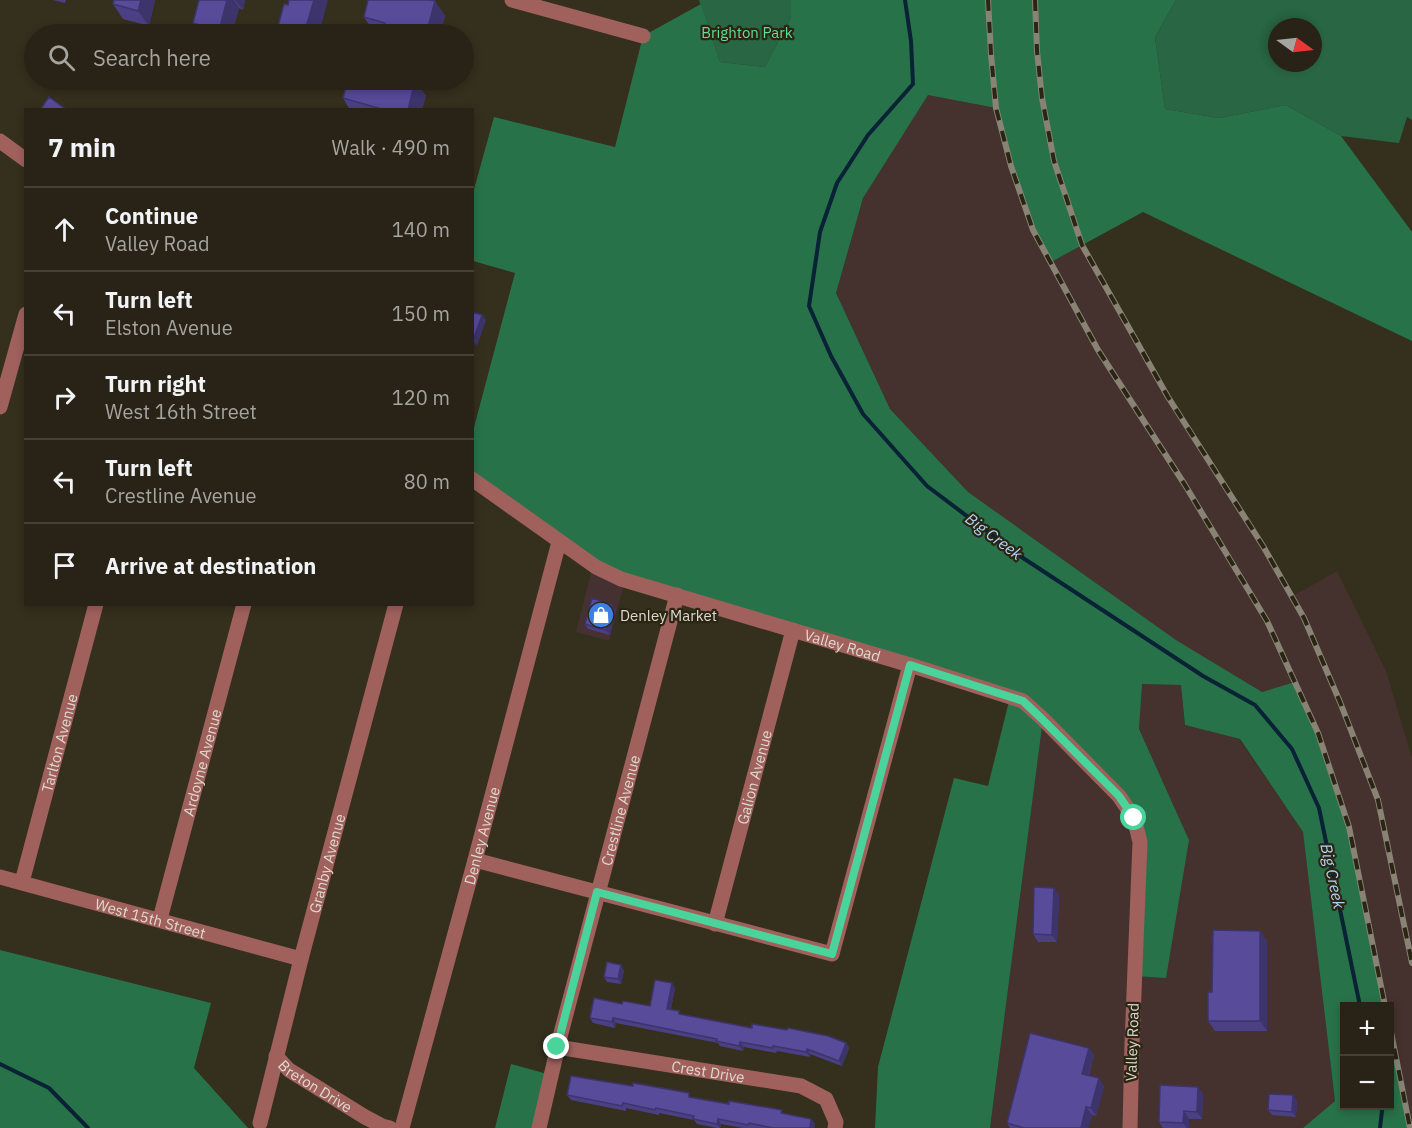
<!DOCTYPE html>
<meta charset="utf-8">
<style>
:root{--surface:#282316;--page:#342f23;--text:#f1f3f6;--muted:#a5a4a1;--line:#444035}
body{margin:0;font-family:"IBM Plex Sans",sans-serif;background:var(--page);color:var(--text)}
.controls{position:absolute;right:18px;bottom:18px;display:grid;overflow:hidden;border-radius:0px;box-shadow:0 3px 9px #0003}
.controls button{width:54px;height:54px;display:grid;place-items:center;padding:0;border:0;border-bottom:2px solid var(--line);background:var(--surface);color:var(--text);font:30px sans-serif}
.compass{position:absolute;left:1268px;top:18px;width:54px;height:54px;border-radius:50%;background:var(--surface);box-shadow:0 3px 9px #0003;rotate:105deg}
.stop{position:absolute;width:18px;height:18px;margin:-14px;border:4px solid #4ad49c;border-radius:50%;background:#fff}
.stop.end{background:#4ad49c;border-color:#fff;box-shadow:0 2px 6px #0008}
.list{margin:0;padding:0;list-style:none}
h2{display:flex;justify-content:space-between;align-items:center;height:78px;margin:0;padding:0 24px;font-size:26px}
h2 small{font-size:20px;font-weight:400;color:var(--muted)}
.list li{display:grid;grid-template-columns:39px 1fr auto;gap:18px;align-items:center;box-sizing:border-box;height:84px;padding:0 24px;border-top:2px solid var(--line)}
.list b{display:block;font-size:22px;white-space:nowrap}
.list p{margin:0;font-size:20px;white-space:nowrap;color:var(--muted)}
.list em{font-size:20px;font-style:normal;color:var(--muted)}
.icon{flex:none;width:33px;height:33px;fill:none;stroke:currentColor;stroke-width:2;stroke-linecap:round;stroke-linejoin:round}
.map{position:relative;flex:none;width:1412px;height:1128px;overflow:hidden}
.search{position:absolute;background:var(--surface);box-shadow:0 3px 9px #0003;left:24px;top:24px;width:450px;height:66px;display:flex;align-items:center;gap:15px;box-sizing:border-box;padding:0 21px;border-radius:33px;color:var(--muted);font-size:22px}
.panel{position:absolute;background:var(--surface);box-shadow:0 3px 9px #0003;left:24px;top:108px;width:450px;height:498px;border-radius:0px}
.map>svg:first-child{display:block}
.commercial{fill:#453132}
.industrial{fill:#45312e}
.green{fill:#296643;fill-rule:evenodd}
.forest{fill:#287249}
.lines{fill:none;stroke-linecap:round;stroke-linejoin:round}
.stream{stroke:#0a2236;stroke-width:4}
.minor{stroke:#a0615d;stroke-width:15}
.rail-casing{stroke:#888374;stroke-width:6}
.rail{stroke:#2b2514;stroke-width:4;stroke-dasharray:11;stroke-linecap:butt}
.wall{fill:#4b4084}
.shaded-wall{fill:#3d346c}
.building{fill:#574b9a;stroke:#3d346c;stroke-width:1.5}
.route{stroke:#4ad49c;stroke-width:8}
.labels{text-anchor:middle;dominant-baseline:central;stroke-width:4.5;stroke-linejoin:round;paint-order:stroke}
.park-label{font-size:15px;fill:#5ede96;stroke:#2b2514}
.poi-label{font-size:15px;fill:#dedacf;stroke:#2b2514;text-anchor:start}
.street-label{font-size:15px;fill:#dedacf;stroke:#2b2514}
.water-label{font-size:16px;font-style:italic;fill:#afd2f5;stroke:#2b2514}
</style>
<div class="map">
<svg width="1412" height="1128" viewBox="0 0 1412 1128">
<rect width="100%" height="100%" fill="#352f1d"/>
<path class="commercial" d="M593,565L625,580L609,641L576,632Z"/>
<path class="industrial" d="M928,95L996,108L1011,166L1033,230L1051,262L1082,245L1168,397L1263,546L1291,597L1337,571L1386,671L1412,758V1128H1410L1390,1027V1006H1385L1349,827L1295,682L1262,692L1176,640L968,492L890,409L836,293L863,198Z
M1141,684L1181,685L1185,725L1239,739L1303,832L1335,1101L1303,1128H990L1043,719L1189,840L1139,729Z"/>
<path class="green" d="M699,0H791V17L765,67L720,62Z
M1176,0H1412V120L1407,117L1399,143L1341,136L1286,105L1219,118L1165,109L1155,37ZM1277,27H1313V63H1277Z"/>
<path class="forest" d="M791,0H1176L1155,37L1165,109L1219,118L1286,105L1341,136L1412,232V341L1143,212L1051,262L1033,230L1011,166L996,108L928,95L863,198L836,293L890,409L968,492L1176,640L1262,692L1295,682L1318,733L1349,827L1385,1006H1344V1106H1390V1027L1410,1128H1303L1335,1101L1303,832L1240,739L1185,725L1181,685L1142,684L1139,729L1189,840L1166,978L1134,976V818L1043,719L990,1128H875L878,1067L954,778L988,786L1010,697L621,579L473,479V431L515,273L473,261V193L494,117L615,147L643,36L701,4L720,62L765,67L791,17Z
M0,950L211,1003L194,1068L248,1128H0Z
M511,1064L551,1075L539,1128H495Z"/>
<g class="lines">
<path class="stream" d="M905,0L911,41L913,84L868,135L837,183L820,232L809,306L831,356L863,414L927,486L1020,556L1203,676L1255,705L1292,749L1319,808L1360,1006
M0,1064L49,1088L88,1128
M1380,1128L1382,1111L1381,1106"/>
<g class="minor">
<path d="M512,0L643,36"/>
<path d="M0,141L26,160"/>
<path d="M0,407L26,314"/>
<path id="s1" d="M472,479L596,567L621,579L910,665L1023,701L1043,719L1119,796L1134,818L1140,842L1132,1044L1130,1128"/>
<path d="M475,860L832,954L910,665"/>
<path id="s2" d="M0,877L301,959"/>
<path id="s3" d="M22,882L96,604"/>
<path id="s4" d="M160,919L244,604"/>
<path id="s5" d="M715,924L793,630"/>
<path id="s6" d="M557,1047L801,1086L826,1099L836,1122L835,1128"/>
<path id="s7" d="M276,1056L289,1070L365,1117L382,1126L390,1128"/>
<path id="s8" d="M260,1123L301,959L396,604"/>
<path id="s9" d="M402,1128L475,860L559,542"/>
<path id="s10" d="M539,1128L561,1033L677,595"/>
</g>
<g class="rail-casing">
<path id="rail" d="M988,0L991,54L996,108L1011,166L1033,230L1098,350L1185,485L1267,621L1318,733L1349,827L1385,1006
M1035,0L1037,51L1042,98L1054,161L1082,245L1168,397L1263,546L1304,618L1340,702L1378,800L1412,963
M1390,1027L1410,1128"/>
</g>
<use href="#rail" class="rail"/>
</g>
<path class="wall" d="M53,0H66L65,3Z
M114,0H155L149,26L123,19L113,4Z
M199,0H245L243,10L239,8L232,34H201L193,23Z
M435,1L445,16L440,34H382L374,32L364,17Z
M348,80H413L415,81L426,96L422,110H350L343,98Z
M612,605L615,610L610,635L588,629L585,624Z
M1054,888L1059,896L1057,942H1038L1033,934Z
M1260,931L1267,941V1031H1215L1208,1021L1212,992Z
M624,970L621,984L607,982L604,977Z
M675,988L671,1009L682,1015L752,1028L846,1043L849,1048L842,1066L810,1054V1057L777,1051L776,1053L744,1047L743,1051L720,1046L718,1043L616,1023L615,1028L593,1023L590,1018L622,1004L650,1006Z
M1094,1055L1089,1076L1104,1086L1096,1116L1092,1115L1088,1128H1010L1007,1123Z
M1198,1087L1203,1094L1202,1119H1189V1128H1163L1159,1122Z
M567,1095L692,1097L811,1119L815,1124L814,1128H743L721,1124L720,1128H717L697,1124L694,1120L659,1113V1115L626,1108V1111L571,1100Z
M1297,1100L1296,1117L1272,1115L1268,1110Z"/>
<path class="shaded-wall" d="M141,0H155L149,26L138,11Z
M227,0H234L239,8L232,34H221L219,31Z
M235,0H245L243,10Z
M314,0H328L319,34H304Z
M435,1L445,16L440,34H429L427,31Z
M412,27L417,34H410Z
M415,81L426,96L422,110H408Z
M482,315L486,320L477,346L473,341Z
M612,605L615,610L610,635L606,630Z
M1054,888L1059,896L1057,942L1052,935Z
M1260,931L1267,941V1031L1260,1021Z
M621,965L624,970L621,984L618,979Z
M672,983L675,988L670,1014L667,1009Z
M613,1018L616,1023L615,1028L612,1022Z
M740,1042L744,1047L743,1051L739,1046Z
M846,1043L849,1048L842,1066L839,1061Z
M1089,1048L1094,1055L1087,1081L1082,1074Z
M807,1049L810,1054V1057L806,1052Z
M1099,1078L1104,1086L1096,1116L1091,1108Z
M1198,1087L1203,1094L1202,1119L1197,1112Z
M1293,1095L1297,1100L1296,1117L1292,1112Z
M1086,1107L1092,1115L1088,1128H1081Z
M1184,1111L1189,1119V1128H1187L1183,1123Z
M718,1119L721,1124L720,1128L717,1124Z
M811,1119L815,1124L814,1128H810Z"/>
<path class="building" d="M114,0H141L138,11L113,4Z
M199,0H227L219,31L193,23Z
M289,0H314L304,34H276L284,4L288,5Z
M368,0H430L435,1L427,31L412,27L410,34H382L385,23L364,17Z
M348,80H409L415,81L408,110H385L343,98Z
M49,97L67,110H40Z
M472,312L482,315L473,341L472,340Z
M592,598L612,605L606,630L585,624Z
M1034,887L1054,888L1052,935L1033,934Z
M1213,930L1260,931V1021H1208V992H1212Z
M607,962L621,965L618,979L604,977Z
M655,980L672,983L667,1009L679,1011V1014L752,1028V1024L787,1030L788,1028L828,1036L846,1043L839,1061L807,1049L806,1052L773,1046V1048L740,1042L739,1046L716,1041L717,1039L613,1018L612,1022L590,1018L594,998L622,1004L623,1001L650,1006Z
M1030,1033L1089,1048L1082,1074L1099,1078L1091,1108L1086,1107L1081,1128H1024L1007,1123Z
M571,1076L633,1086V1083L689,1093V1097L729,1104V1101L782,1110L781,1113L811,1119L810,1128H773L749,1123L748,1125L718,1119L717,1124L693,1119L694,1116L656,1108L655,1110L623,1103L622,1106L567,1095Z
M1160,1085L1198,1087L1197,1112L1184,1111L1183,1123L1159,1122Z
M1269,1094L1293,1095L1292,1112L1268,1110Z"/>
<g class="lines">
<path class="route" d="M557,1047L597,892L832,954L910,665L1023,701L1042,719L1119,796L1134,818"/>
</g>
<defs>
<g id="shop-disc" transform="scale(1.35)"><circle r="9.5" fill="#3f7fe0" stroke="#2b2514"/><path d="M-5-2.5h2.3a2.7 3.5 0 0 1 5.4 0H5L5.5 6h-11ZM-1.5-2.5h3a1.5 2.3 0 0 0-3 0Z" fill="#fff"/></g>
</defs>
<g fill-rule="evenodd">
<use href="#shop-disc" x="601" y="615"/>
</g>
<g class="labels">
<g class="park-label">
<text x="747" y="32">Brighton Park</text>
</g>
<g class="poi-label">
<text x="620" y="615">Denley Market</text>
</g>
<g class="street-label">
<text stroke="none"><textPath href="#s1" startOffset="411">Valley Road</textPath></text>
<text stroke="none"><textPath href="#s3" startOffset="144">Tarlton Avenue</textPath></text>
<text stroke="none"><textPath href="#s4" startOffset="162">Ardoyne Avenue</textPath></text>
<text stroke="none"><textPath href="#s5" startOffset="152">Galion Avenue</textPath></text>
<text stroke="none"><textPath href="#s10" startOffset="328">Crestline Avenue</textPath></text>
<text stroke="none"><textPath href="#s9" startOffset="303">Denley Avenue</textPath></text>
<text stroke="none"><textPath href="#s8" startOffset="268">Granby Avenue</textPath></text>
<text stroke="none"><textPath href="#s2" startOffset="156">West 15th Street</textPath></text>
<text transform="translate(1132 1042) rotate(-88)">Valley Road</text>
<text stroke="none"><textPath href="#s6" startOffset="153">Crest Drive</textPath></text>
<text stroke="none"><textPath href="#s7" startOffset="50">Breton Drive</textPath></text>
</g>
<g class="water-label">
<text transform="translate(994 536) rotate(37)">Big Creek</text>
<text transform="translate(1333 876) rotate(78)">Big Creek</text>
</g>
</g>
</svg>
<div class="controls">
<button>+</button>
<button>−</button>
</div>
<svg class="compass" viewBox="-18 -18 36 36"><path d="M0-13l5 13h-10z" fill="#e53935"/><path d="M0 13l5-13h-10z" fill="#a5a4a1"/></svg>
<div class="stop" style="left:1134px;top:818px"></div>
<div class="stop end" style="left:557px;top:1047px"></div>
<div class="search"><svg class="icon" aria-label="search" viewBox="0 0 24 24"><circle cx="10" cy="10" r="6"/><path d="M15 15l6 6"/></svg>Search here</div>
<section class="panel">
<h2>7 min<small>Walk · 490 m</small></h2>
<ul class="list">
<li><svg class="icon" aria-label="ahead" viewBox="0 0 24 24"><path d="M12 20V5M6 11l6-6 6 6"/></svg><div><b>Continue</b><p>Valley Road</p></div><em>140 m</em></li>
<li><svg class="icon" aria-label="left" viewBox="0 0 24 24"><path d="M17 20v-9H6M10 6l-5 5 5 5"/></svg><div><b>Turn left</b><p>Elston Avenue</p></div><em>150 m</em></li>
<li><svg class="icon" aria-label="right" viewBox="0 0 24 24"><path d="M7 20v-9h11M14 6l5 5-5 5"/></svg><div><b>Turn right</b><p>West 16th Street</p></div><em>120 m</em></li>
<li><svg class="icon" aria-label="left" viewBox="0 0 24 24"><path d="M17 20v-9H6M10 6l-5 5 5 5"/></svg><div><b>Turn left</b><p>Crestline Avenue</p></div><em>80 m</em></li>
<li><svg class="icon" aria-label="arrive" viewBox="0 0 24 24"><path d="M6 21V4h12l-3 4 3 4H6"/></svg><div><b>Arrive at destination</b></div></li>
</ul>
</section>
</div>
